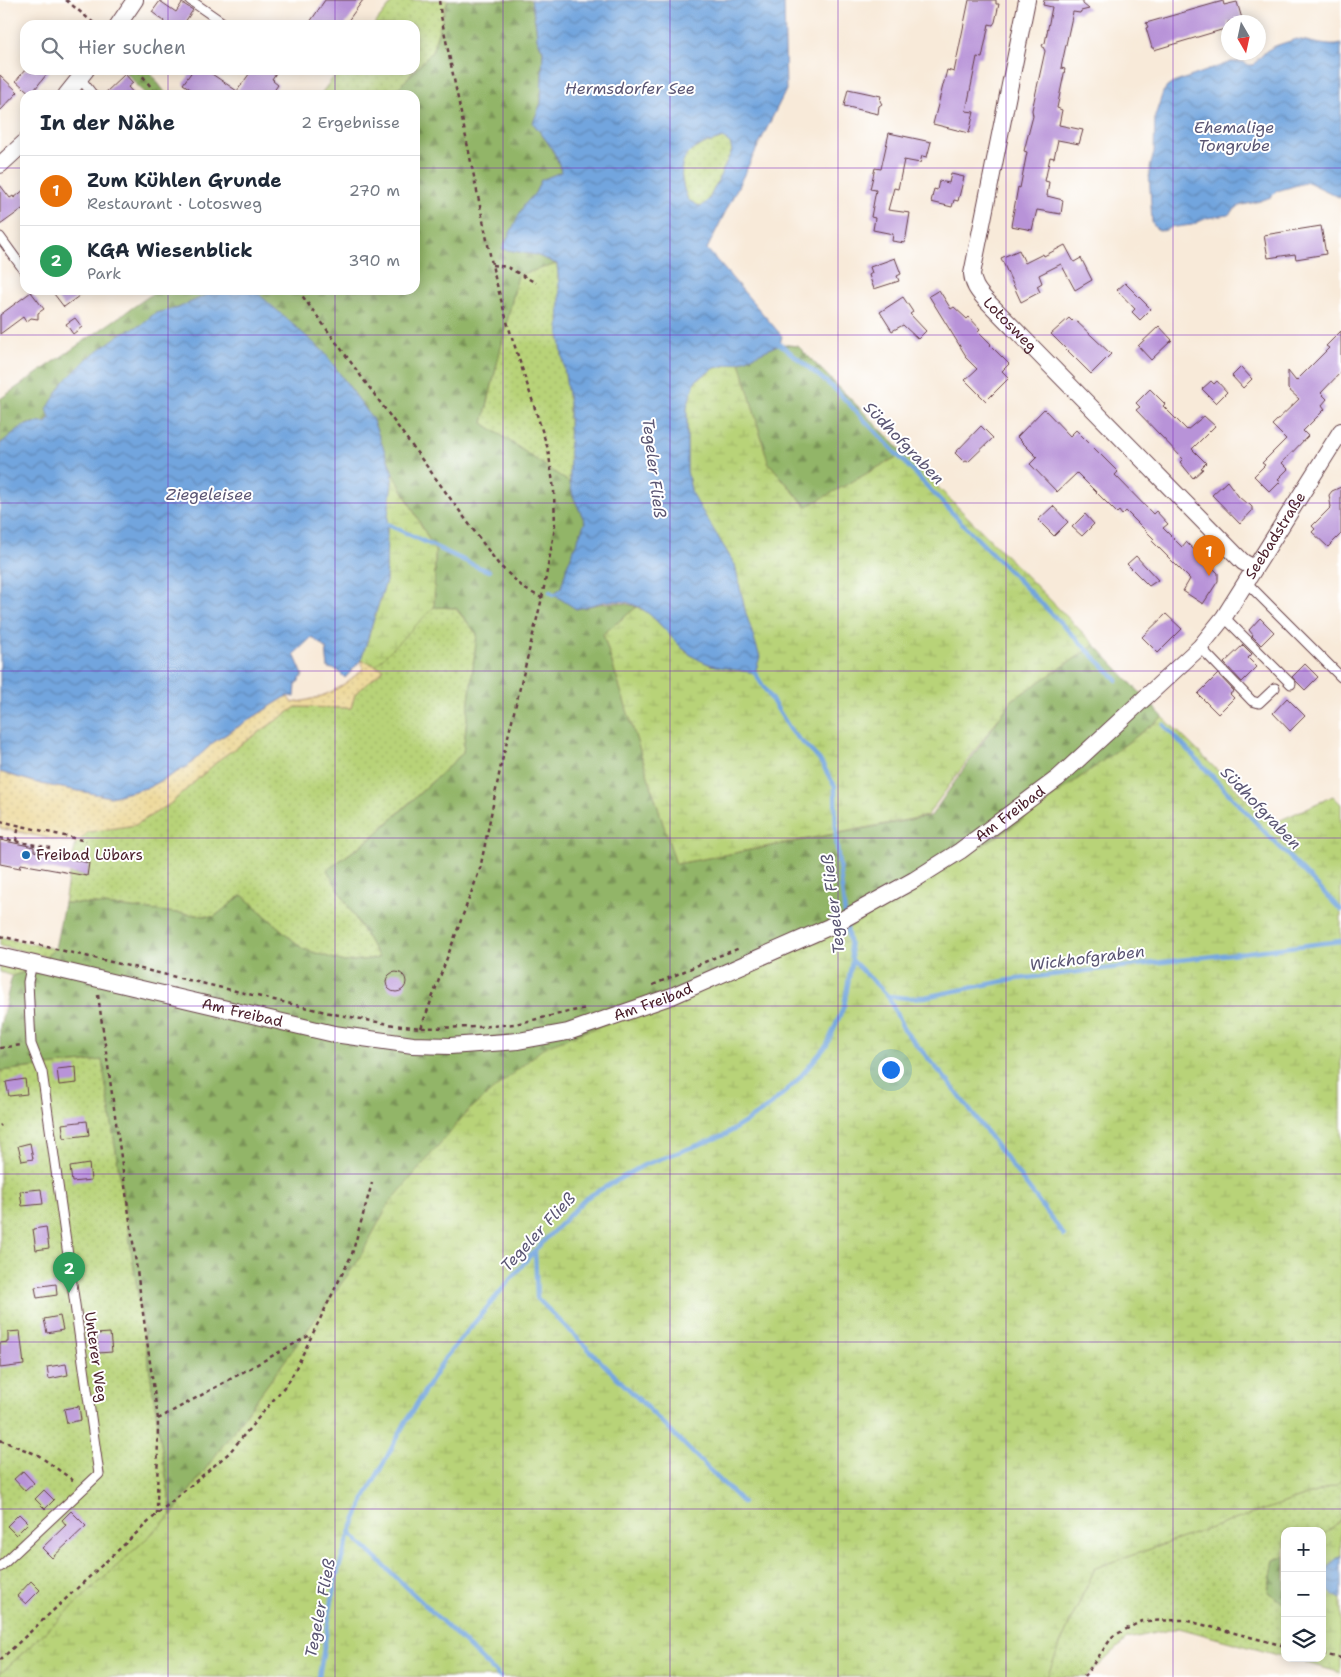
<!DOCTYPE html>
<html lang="de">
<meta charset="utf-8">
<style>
:root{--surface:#fff;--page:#f6f6f7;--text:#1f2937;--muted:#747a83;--line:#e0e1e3;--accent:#2563eb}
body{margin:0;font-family:"Shantell Sans",sans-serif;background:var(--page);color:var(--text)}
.controls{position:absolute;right:15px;bottom:15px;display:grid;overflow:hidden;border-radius:10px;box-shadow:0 2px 12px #0003}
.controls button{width:45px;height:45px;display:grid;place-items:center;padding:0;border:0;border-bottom:1px solid var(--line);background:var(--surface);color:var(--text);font:25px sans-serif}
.compass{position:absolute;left:1221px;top:15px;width:45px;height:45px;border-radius:50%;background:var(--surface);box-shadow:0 2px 12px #0003;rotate:171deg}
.you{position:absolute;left:890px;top:1069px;width:18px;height:18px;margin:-12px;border:4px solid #fff;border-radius:50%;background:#1a73e8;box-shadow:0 0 0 8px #1a73e833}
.badge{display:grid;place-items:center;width:32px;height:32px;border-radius:50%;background:var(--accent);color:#fff;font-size:16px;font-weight:700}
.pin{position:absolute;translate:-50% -41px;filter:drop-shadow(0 1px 2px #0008)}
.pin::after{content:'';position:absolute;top:26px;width:18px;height:15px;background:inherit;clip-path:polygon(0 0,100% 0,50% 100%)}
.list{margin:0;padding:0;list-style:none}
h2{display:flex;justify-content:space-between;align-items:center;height:65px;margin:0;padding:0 20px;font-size:21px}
h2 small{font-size:16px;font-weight:400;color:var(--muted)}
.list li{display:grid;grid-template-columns:32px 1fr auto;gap:15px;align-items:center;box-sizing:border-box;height:70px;padding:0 20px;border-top:1px solid var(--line)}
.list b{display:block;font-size:19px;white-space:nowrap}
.list p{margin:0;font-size:16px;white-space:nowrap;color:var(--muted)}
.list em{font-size:16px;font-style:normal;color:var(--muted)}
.icon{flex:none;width:28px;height:28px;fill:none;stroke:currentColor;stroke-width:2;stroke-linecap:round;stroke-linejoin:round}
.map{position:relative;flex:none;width:1341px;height:1677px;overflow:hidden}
.search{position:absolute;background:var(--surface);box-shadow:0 2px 12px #0003;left:20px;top:20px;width:400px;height:55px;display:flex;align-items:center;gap:12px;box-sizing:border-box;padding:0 18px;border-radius:15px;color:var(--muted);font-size:19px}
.panel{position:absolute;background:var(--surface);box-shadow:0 2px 12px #0003;left:20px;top:90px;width:400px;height:205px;border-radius:15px}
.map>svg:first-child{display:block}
.green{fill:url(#green-dots);stroke:#817952}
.forest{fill:url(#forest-firs);stroke:#6e6a4a}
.wetland{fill:url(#wetland-marsh);stroke:#817952}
.sand{fill:url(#sand-dots);stroke:#9c7c64}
.water{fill:url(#water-waves);stroke:#5e6284;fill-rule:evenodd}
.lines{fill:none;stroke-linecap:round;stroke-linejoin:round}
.stream{stroke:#72a5de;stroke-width:4.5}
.building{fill:#b893d8}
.lane-casing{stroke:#643d45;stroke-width:11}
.street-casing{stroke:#643d45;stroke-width:18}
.path{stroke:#643d45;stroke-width:2.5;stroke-dasharray:4 4;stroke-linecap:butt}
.lane{stroke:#fff;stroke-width:9}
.street{stroke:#fff;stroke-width:16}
.grid{fill:none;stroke:#7b2cbf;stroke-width:1;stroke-opacity:0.55}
.poi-dot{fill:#1f6fb2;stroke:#fff;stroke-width:2}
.labels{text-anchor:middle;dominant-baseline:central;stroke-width:4;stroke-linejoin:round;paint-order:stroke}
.street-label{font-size:15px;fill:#4a1f2b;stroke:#fff}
.poi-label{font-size:15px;fill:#4a1f2b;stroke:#fff;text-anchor:start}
.water-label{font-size:16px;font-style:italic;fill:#5a5573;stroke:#fff}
</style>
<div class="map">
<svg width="1341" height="1677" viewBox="0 0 1341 1677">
<defs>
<pattern id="green-dots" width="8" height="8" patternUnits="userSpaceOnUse" patternTransform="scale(1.25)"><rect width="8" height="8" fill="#b8d378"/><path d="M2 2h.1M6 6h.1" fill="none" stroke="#a0b568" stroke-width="1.8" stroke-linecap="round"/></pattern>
<pattern id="forest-firs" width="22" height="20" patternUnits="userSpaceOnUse" patternTransform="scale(1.25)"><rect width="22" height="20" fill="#92b568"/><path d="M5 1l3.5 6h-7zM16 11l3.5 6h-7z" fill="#799356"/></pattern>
<pattern id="wetland-marsh" width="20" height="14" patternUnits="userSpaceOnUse" patternTransform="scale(1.25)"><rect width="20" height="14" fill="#b8d378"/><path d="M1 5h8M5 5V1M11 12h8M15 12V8" fill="none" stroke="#a0b568"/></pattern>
<pattern id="sand-dots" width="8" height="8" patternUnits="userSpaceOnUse" patternTransform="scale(1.25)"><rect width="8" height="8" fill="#eeda9e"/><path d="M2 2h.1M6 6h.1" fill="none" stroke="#cebb88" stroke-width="1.8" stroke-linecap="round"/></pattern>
<pattern id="water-waves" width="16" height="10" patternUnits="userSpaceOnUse" patternTransform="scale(1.25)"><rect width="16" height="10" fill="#72a5de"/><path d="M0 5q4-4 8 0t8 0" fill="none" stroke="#6086b4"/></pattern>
</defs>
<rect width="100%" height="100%" fill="#fff"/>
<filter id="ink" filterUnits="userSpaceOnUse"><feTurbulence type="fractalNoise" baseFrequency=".02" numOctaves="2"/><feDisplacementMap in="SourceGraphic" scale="10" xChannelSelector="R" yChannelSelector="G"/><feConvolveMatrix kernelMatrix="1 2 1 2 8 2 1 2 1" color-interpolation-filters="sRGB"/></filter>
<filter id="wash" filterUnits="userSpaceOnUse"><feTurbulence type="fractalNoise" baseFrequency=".0096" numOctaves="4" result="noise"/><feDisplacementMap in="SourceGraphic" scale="20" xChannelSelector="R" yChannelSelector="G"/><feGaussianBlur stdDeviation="1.12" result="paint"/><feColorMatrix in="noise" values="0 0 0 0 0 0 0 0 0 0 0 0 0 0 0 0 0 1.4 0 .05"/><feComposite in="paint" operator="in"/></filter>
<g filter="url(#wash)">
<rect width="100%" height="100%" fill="#f8ead9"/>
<path class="green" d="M394,0H448L432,52L392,95H320L339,70H415V25H374Z
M724,138L730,142L732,151L709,199L701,207L688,200C682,186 676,163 690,152C699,144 713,142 724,138Z
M557,264L560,297L559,333L569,402L570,483L483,423L518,274Z
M434,607L455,608L477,634L463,753L372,837L327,870L379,958L344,962L303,949L242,895L214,917L95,904L64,903L69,874L87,876L89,863L72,860L76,844L88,832L135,825L170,804L221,758L296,707L351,708L355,694L383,670L375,666Z
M0,937L55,949L53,958L0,946Z
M0,964L27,971L12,976L0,972Z
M102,1060L172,1515L0,1674V1071Z
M1341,1480V1520L1322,1536V1531H1285V1556L1274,1560L1268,1592L1285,1604V1657L1179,1628L1127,1639L1087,1677H1047L1059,1647L1095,1568L1336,1485Z"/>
<path class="forest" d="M448,0H531L536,26L537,39L543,50L541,103L533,123C545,139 557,153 561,172L541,180L535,193L524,206L503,249L536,255L557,264L518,275L483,423L570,483L573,496L585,522L567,566L561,588L553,594L576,609C599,604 614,599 637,607L603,634L676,864L931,816L1012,700L1095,645L1163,717L1015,825L853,925L752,963L388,1205L358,1261L172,1515L102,1060L0,1071V1027L12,976L27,971L55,949L64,903L95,904L214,917L242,895L303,949L344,962L379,958L327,870L373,837L463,753L477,634L456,608L434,607L435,551L393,473L372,418L324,352L254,290H415V95H392L432,52Z
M124,70H148L167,95H146Z
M158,290H218L178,308L155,313L141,325L122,333L88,358L46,423C24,420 16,431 0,444V399Z
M780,344L798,346L904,453L807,507L768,462L740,362Z
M1285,1556V1604L1268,1592L1274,1560Z"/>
<path class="wetland" d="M740,362L768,462L806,507L904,453L1095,645L1012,700L927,816L676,864L603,634L637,607L648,612L687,653L712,666L745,610L735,565L692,495L687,471V407L695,381L715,368Z
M393,473L435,551L434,607L375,666L361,660L386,581L387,524Z
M1163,717L1272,824L1333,796L1341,804V1480L1336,1485L1095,1568L1059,1647L1047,1677H0V1674L172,1515L358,1261L388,1205L467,1112L546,1046L654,1006L752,963L853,925L1015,825Z
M1341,1520V1555L1322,1571V1536Z
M1326,1589L1341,1599V1673L1306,1663L1308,1658H1322V1610Z"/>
<path class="sand" d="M361,660L384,669L355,694L351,708L296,707L221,758L170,804L135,825L88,832L76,844L0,828V772L41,784L111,797L150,787L188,766L214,742L287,696L292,703C325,698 339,690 363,669Z"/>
<path class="water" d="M531,0H784L786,90L707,249L782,336L780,344L740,362L715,368L695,381L687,407V471L692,494L735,565L745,610L760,657L755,673C732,669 706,668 687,652C661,631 649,599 610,601C599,602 587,607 576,609L553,594L561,588L567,566L585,522L573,496L570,483L569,402L559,333L560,297L557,264L536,255L502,249L524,205L535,193L541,180L561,172C557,152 545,139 533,123L541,103L543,50L537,39L536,26ZM723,138L730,143L732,151L709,199L701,207L688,200C682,186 676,163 690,152C699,144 713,142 723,138Z
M1296,39C1309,41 1330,48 1341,44V198L1308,182L1277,191L1271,197L1260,201L1239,206L1228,215L1207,218L1192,225L1176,227L1173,226C1164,233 1157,233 1152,222L1149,172L1154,152L1155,116L1163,92L1167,87L1173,83L1231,62H1243L1249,65H1253L1266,51L1275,46Z
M218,290H254L324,352L372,418L393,473L387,524L386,581L361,660L345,678L337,670L328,668L326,649L312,637L294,654L303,675L296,685L295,697L287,696L214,742L188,766L150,787L111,797L41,784L0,772V444C17,431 23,421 46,423L50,418L47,409L63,383L88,358L122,333L141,325L155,313L178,308Z
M1341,1555V1599C1328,1593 1322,1586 1322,1571Z"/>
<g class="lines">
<path class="stream" d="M776,343L780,344L836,390L959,520L1117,680
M387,524L478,567L489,571
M550,592L553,594
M753,670L792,732L819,759L835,786L836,839L845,915
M1164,725L1263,830L1341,910
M852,960L888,996L908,998L925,997L1009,980L1341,941
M888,996L904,1030L951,1085L1064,1235
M535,1251L537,1298L743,1503
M350,1533L500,1677
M319,1677L336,1577L350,1533L366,1496L405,1423L445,1358L535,1250L586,1198L644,1165L725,1135L766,1109L795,1083L827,1045L844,1006L852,960L846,922"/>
</g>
<g id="blocks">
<path class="building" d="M325,0H363L345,25H308Z
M969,0H996V4H999L995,22L993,25L989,24L982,58L977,57L966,111L974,112L969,133L933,124L947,70L954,72Z
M1044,0H1083V4L1089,9L1081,11L1080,13L1073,12L1061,68L1065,69L1057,108L1062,110L1059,125L1083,130L1079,144L1058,140L1054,158L1050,157L1045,181L1049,182L1047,196L1063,200L1061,214L1037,210L1032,230L1011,226L1018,187L1020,188L1027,152L1024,151L1025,147L1033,116L1032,110L1045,51L1042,45L1045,43L1052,7L1043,5Z
M160,1L176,12L182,3L193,10L183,25H162L164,21L152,12Z
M1223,1L1224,5L1237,2L1243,22H1228V28L1154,50V48H1152L1146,28L1148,27L1146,23Z
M25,70H50L31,94L16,81Z
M193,70H206L237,91L252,70H278L272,79L274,80L273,81L278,85L271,95H199L183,84Z
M125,74L133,83L128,87L135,95H103Z
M0,75L18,92L0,111Z
M848,89L881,96L880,101L882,104L879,106L878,114L844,106Z
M889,133L931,142L927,157L922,156L920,163L904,160L898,189L894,188L888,210L910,213L905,243L892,241L893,234L873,230L875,218L871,217L876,190L870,189L875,168L881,169Z
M951,174L964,177L958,201L954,200L952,207L931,202L934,189L937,190L939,181L949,183Z
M0,185L10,198L13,196L14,198L25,189V207L0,225Z
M1321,226L1326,254L1296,259L1295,254L1268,258L1264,235Z
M1065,245L1074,262L1081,258L1092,280L1075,290L1061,264L1039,275L1042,283L1037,286L1040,292L1021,302L1001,258L1019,250L1025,263L1043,254L1044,256Z
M895,258L901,274L897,276L899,281L874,289L869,275L872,273L870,267Z
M1125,283L1151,309L1140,320L1132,312L1135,309L1117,290Z
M51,290H87L64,307Z
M939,290L951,309L954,307L967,319L969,317L980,329L978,331L991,344L990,345L1009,364L1002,371L1009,378L986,401L965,380L977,369L965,357L966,356L929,296Z
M31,292L44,309L38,313V319L31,318L26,322L23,317L0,334V315Z
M903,297L913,312L910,314L926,331L918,339L903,325L892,331L880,312Z
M75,318L82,327L73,334L66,324Z
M1069,318L1072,321L1074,319L1111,354L1091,374L1051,334Z
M1159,326L1172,340L1151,360L1138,346Z
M1341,331V372L1321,393L1327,399L1322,405L1325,409L1303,431L1308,436L1282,463L1288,469L1278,479L1281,481L1270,492L1254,476L1265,465L1262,463L1286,439L1272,425L1299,399L1288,389V371L1296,381L1329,348L1326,346Z
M1241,367L1252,379L1243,388L1232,376Z
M1211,381L1214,384L1217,381L1227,392L1216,403L1202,389Z
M1150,389L1165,404L1163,406L1187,430L1204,416L1215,426L1192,449L1206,463L1201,468L1203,469L1193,478L1180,462L1183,459L1136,410L1140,407L1136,403Z
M1044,409L1070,436L1076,430L1118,472L1115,475L1153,514L1156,511L1168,524L1163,528L1182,547L1186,542L1218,573V581L1203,604L1183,591L1190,579L1152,541L1154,539L1126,511L1122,515L1119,511L1117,513L1077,473L1057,492L1030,464L1037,457L1017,437Z
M981,426L993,438L968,462L966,461L964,462L955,453Z
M1227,481L1239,497L1246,503L1249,504L1252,507V511L1240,524L1212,495Z
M1341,487V534L1328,547L1312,532L1315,529L1312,526L1331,507L1329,495L1332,491Z
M1053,506L1068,522L1054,536L1038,520Z
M1085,514L1094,524L1082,536L1072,527Z
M1136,556L1158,580L1149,586L1127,564Z
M1166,614L1182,629L1158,653L1142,637Z
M1260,618L1274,632L1261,645L1252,636L1253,635L1249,630Z
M1243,645L1252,654L1248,658L1257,667L1242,682L1224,663Z
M1305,664L1318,677L1305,690L1292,677Z
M1218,674L1234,691L1230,694L1234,698L1218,714L1198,694Z
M1287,698L1305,716L1290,731L1273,713Z
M0,840L34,847V851L89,863L87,876L21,864L20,868L0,864Z
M386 982a10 10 0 1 1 20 0a10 10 0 1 1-20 0Z
M76,1067L77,1083L59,1085L57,1069Z
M25,1079L27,1094L9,1096L6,1082Z
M87,1121L89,1135L64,1138L62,1124Z
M30,1143L33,1159L22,1161L18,1146Z
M89,1164L91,1180L72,1182L70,1167Z
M41,1189L43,1204L22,1206L20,1191Z
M46,1227L49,1248L36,1250L33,1229Z
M56,1284L57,1295L37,1298L35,1287Z
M60,1316L63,1330L47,1333L44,1319Z
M20,1331L24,1365L0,1368V1343L8,1342V1332Z
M110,1333L112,1352L98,1353L96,1334Z
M66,1364L68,1375L49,1379L47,1367Z
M79,1406L81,1420L67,1423L64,1409Z
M23,1471L34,1483L25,1491L14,1479Z
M44,1490L54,1500L45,1509L35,1499Z
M71,1511L86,1526L52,1558L42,1548L66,1525L62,1520Z
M19,1514L28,1523L16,1535L7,1526Z
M31,1581L40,1590L26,1604L17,1596Z"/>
</g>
</g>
<g filter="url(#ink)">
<use href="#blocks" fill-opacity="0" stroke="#643d45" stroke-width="1"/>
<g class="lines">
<g class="lane-casing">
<path id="lane" d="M190,0L226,25
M80,78L93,95
M0,237L24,270
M1246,582L1341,677
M1224,617L1291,684
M1200,647L1252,701L1259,703L1275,688
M0,1567L99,1474L42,1072L31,1044L28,982L32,963"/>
</g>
<g class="street-casing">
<g id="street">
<path id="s1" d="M1027,0L972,274C973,284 977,290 984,298L1243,562L1254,568"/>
<path d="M118,25L135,0"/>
<path d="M66,95L86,70"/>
<path d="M0,165L25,142"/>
<path id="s2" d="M0,956L334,1034L413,1045L450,1046L518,1041L568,1032L672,996L829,927L914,880L960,851L1058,778L1200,647L1224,617L1341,431"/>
</g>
</g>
<path class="path" d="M66,0L96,25
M138,70L157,95
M492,265L507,267L536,283
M298,290L499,565L525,589L542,598
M0,821L86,841
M0,838L50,848
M16,841L19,825
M0,936L334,1014L394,1025L421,1028L479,1027L515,1024L586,1008
M653,985L716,957L740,948
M98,995L158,1419L157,1514
M421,1028L480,869L501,765L542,598L555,528L554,490L548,449L508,325L494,274L441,16L439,0
M0,1048L21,1045
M0,1126L1,1125
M158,1419L312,1334
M0,1440L38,1455L74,1481
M1322,1654L1341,1658
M0,1660L157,1514L229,1453L290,1380L352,1254L372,1183
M1084,1677L1113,1636L1142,1621L1184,1620L1285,1646"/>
<use href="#lane" class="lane"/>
<use href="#street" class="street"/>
</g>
</g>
<path class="grid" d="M168,0V25M335,0V25M503,0V1677M670,0V1677M838,0V1677M1006,0V1677M1173,0V1677M168,70V95M335,70V95M0,168H25M415,168H1341M168,290V1677M335,290V1677M0,335H1341M0,503H1341M0,671H1341M0,838H1341M0,1006H1341M0,1174H1341M0,1342H1341M0,1509H1341"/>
<circle class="poi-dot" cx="26" cy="855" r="5"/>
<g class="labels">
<g class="street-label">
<text stroke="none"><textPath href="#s1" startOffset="344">Lotosweg</textPath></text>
<text stroke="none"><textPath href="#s2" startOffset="1462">Seebadstraße</textPath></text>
<text stroke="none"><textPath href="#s2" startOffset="1074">Am Freibad</textPath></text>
<text stroke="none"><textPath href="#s2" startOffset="669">Am Freibad</textPath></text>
<text stroke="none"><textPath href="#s2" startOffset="249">Am Freibad</textPath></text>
<text transform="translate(96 1357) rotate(82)">Unterer Weg</text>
</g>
<g class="poi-label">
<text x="36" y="855">Freibad Lübars</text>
</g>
<g class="water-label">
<text x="630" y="88">Hermsdorfer See</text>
<text x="1234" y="127">Ehemalige<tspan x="1234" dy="18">Tongrube</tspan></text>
<text transform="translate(904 443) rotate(46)">Südhofgraben</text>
<text transform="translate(654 468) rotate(83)">Tegeler Fließ</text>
<text x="209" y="494">Ziegeleisee</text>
<text transform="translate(1261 808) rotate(46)">Südhofgraben</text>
<text transform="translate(833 904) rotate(-97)">Tegeler Fließ</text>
<text transform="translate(1087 958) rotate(-7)">Wickhofgraben</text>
<text transform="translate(538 1232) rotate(-47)">Tegeler Fließ</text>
<text transform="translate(320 1608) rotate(-79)">Tegeler Fließ</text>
</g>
</g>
</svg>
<div class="controls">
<button>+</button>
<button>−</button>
<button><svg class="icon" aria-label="layers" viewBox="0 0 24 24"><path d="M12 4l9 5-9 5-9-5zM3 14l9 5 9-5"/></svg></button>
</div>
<svg class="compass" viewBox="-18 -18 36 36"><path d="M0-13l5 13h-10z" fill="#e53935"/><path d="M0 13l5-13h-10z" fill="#747a83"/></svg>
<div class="you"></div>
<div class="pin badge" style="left:1209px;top:576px;background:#e8710a">1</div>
<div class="pin badge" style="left:69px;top:1293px;background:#2e9e5b">2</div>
<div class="search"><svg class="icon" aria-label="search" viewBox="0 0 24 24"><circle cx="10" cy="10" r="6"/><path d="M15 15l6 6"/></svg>Hier suchen</div>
<section class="panel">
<h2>In der Nähe<small>2 Ergebnisse</small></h2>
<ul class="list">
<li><span class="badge" style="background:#e8710a">1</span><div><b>Zum Kühlen Grunde</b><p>Restaurant · Lotosweg</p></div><em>270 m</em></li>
<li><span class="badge" style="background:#2e9e5b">2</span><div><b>KGA Wiesenblick</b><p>Park</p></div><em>390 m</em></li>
</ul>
</section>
</div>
